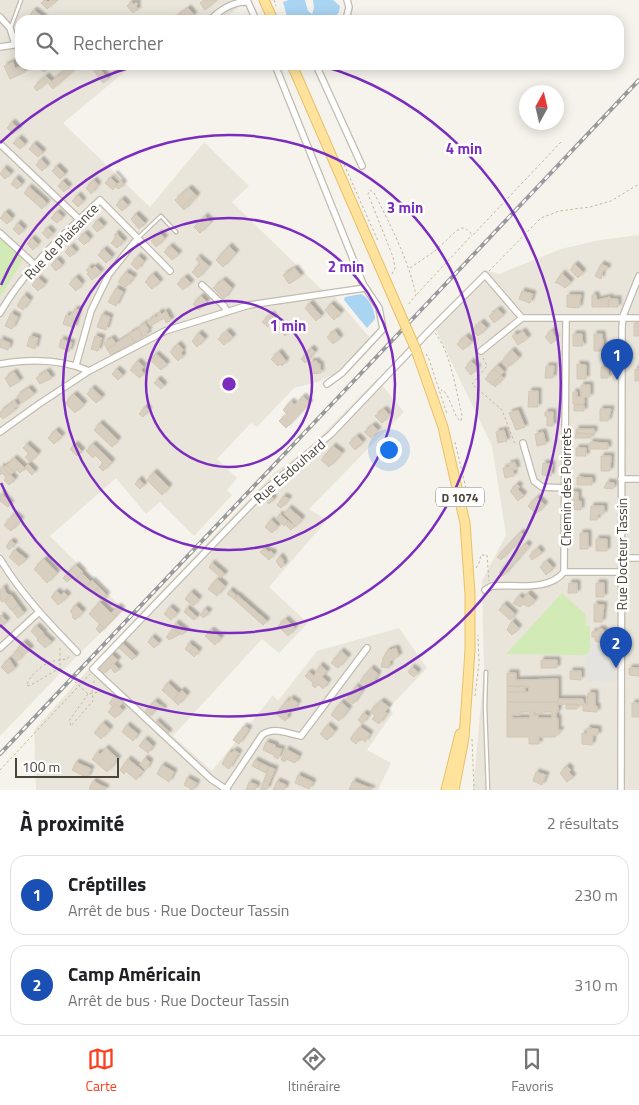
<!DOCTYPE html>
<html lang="fr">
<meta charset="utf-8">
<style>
:root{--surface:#fff;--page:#f6f6f6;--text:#202124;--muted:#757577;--line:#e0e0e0;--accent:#fc3f1d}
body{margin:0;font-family:"Titillium Web",sans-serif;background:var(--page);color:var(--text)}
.compass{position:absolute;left:519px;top:85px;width:45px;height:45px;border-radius:50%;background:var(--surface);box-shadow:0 2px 12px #0003;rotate:8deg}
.scale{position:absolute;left:15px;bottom:12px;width:104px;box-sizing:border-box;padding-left:5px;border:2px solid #4b4439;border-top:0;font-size:14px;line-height:18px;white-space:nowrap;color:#4b4439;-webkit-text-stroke:4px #fff;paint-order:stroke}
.you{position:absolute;left:388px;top:449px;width:18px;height:18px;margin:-12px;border:4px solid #fff;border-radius:50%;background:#1a73e8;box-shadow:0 0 0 8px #1a73e833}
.badge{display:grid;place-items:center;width:32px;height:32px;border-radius:50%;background:var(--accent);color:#fff;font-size:16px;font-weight:700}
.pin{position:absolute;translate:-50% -41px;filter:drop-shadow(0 1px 2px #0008)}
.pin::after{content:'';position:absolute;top:26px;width:18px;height:15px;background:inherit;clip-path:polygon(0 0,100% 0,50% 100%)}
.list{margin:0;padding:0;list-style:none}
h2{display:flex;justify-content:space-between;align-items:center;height:65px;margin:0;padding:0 20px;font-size:21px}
h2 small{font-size:16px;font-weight:400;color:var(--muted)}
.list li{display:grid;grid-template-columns:32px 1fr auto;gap:15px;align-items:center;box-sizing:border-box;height:80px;margin:0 10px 10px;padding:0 10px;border:1px solid var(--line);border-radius:15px}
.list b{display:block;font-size:19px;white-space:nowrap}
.list p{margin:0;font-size:16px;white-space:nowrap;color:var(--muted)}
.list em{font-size:16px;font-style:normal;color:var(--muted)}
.icon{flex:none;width:28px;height:28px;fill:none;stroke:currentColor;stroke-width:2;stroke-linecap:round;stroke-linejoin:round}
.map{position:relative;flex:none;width:639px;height:790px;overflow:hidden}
.search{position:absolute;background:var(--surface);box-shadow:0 2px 12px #0003;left:15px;right:15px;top:15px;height:55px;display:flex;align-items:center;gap:12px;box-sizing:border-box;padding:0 18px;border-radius:15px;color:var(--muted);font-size:19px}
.sheet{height:245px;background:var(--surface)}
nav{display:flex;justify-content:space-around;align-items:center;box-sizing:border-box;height:70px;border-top:1px solid var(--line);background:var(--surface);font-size:14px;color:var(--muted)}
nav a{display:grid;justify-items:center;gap:2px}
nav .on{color:var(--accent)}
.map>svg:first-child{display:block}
.residential{fill:#eae5da}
.green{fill:#d2eab5}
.parking{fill:#e5e3e0}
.water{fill:#a9d4f2}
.building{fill:#d8cfc1;stroke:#d3c7b4;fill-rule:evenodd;filter:url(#shadow)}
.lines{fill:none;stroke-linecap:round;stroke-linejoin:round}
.service-casing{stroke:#c2bbae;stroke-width:5}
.minor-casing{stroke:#c2bbae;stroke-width:8}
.primary-casing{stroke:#e6c16a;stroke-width:11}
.path{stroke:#c4b79f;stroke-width:1;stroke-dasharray:2.5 2.5;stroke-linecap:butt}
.service{stroke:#fff;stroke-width:2.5}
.minor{stroke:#fff;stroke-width:5.5}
.primary{stroke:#ffe39c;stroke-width:9}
.rail-casing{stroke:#9a9a9a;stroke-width:4}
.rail{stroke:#fff;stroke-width:2;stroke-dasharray:5.5;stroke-linecap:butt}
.primary-bridge-casing{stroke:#e6c16a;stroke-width:11;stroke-linecap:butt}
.path-bridge{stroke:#c4b79f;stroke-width:1;stroke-dasharray:2.5 2.5;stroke-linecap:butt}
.primary-bridge{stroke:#ffe39c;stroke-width:9}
.ring{fill:none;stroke:#7b2cbf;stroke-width:2.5}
.labels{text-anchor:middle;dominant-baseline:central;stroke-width:5;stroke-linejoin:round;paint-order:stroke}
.shield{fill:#fff;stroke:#817c74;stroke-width:1}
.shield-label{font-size:12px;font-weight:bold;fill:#4b4439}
.street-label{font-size:14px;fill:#4b4439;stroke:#fff}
.centre{fill:#7b2cbf;stroke:#fff;stroke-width:2.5}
.ring-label{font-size:15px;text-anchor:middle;font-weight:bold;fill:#7b2cbf;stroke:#fff;stroke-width:5;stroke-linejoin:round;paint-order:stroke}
</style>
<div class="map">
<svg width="639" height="790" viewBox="0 0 639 790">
<defs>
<filter id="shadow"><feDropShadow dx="3" dy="-3" stdDeviation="1" flood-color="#0004"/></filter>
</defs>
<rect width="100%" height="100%" fill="#f6f3ec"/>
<path class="residential" d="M0,0H233L238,8L222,20H20V65H133L63,123L150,207L204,142L249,186L232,202L321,289L330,291L370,338L335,374L317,382L294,388L257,427L251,423L217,459L237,478L227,490L232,495L194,536L160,502L146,514L116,478L50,536L124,610L76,657L0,736Z
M639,235V790H473L484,672L482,581L506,535L492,446L432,322L485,270L499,274L561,249L600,240Z
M377,379L404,412L309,509L327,520L269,587L308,623L279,653L262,639L173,736L212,771L273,695L278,701L317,651L399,628L427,668L388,709L393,713L367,750L391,763L378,790H36L34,730L123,631L274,473L310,447Z"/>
<path class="green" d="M0,237L24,258L0,297Z
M562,593L585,614L586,626H590V651L586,655L506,654Z"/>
<path class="parking" d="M590,644H617V681L587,682L586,655L590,651Z"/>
<path class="water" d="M289,0H305L308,11L312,14L314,8L313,0H333L340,6L339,12L333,20H288L283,2Z
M361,294C369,298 375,310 375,319L367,328L344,300L345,297Z"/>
<path class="building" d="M45,0L48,2L50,0L56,1L47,9L41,3Z
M204,0H217L205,10L200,3Z
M131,2L134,4L136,2L138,4L136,6L138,9L133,13L127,6Z
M188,8L194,15L188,20H175L174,19Z
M34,10L44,18L42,20H33L29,16Z
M13,62L15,68L22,66L25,72L10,79L4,66Z
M35,65H51L44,72Z
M71,65L75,69L56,86L52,81Z
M129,65L126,68L124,66L116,73L112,68L116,65Z
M98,67L108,79L103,83L94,71Z
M46,76L56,86L53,89L47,82L37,91L34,87Z
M12,122L19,129L13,134L7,128Z
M19,138L25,144L20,149L13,143Z
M34,144L43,152L38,157L29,149Z
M41,159L47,166L42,171L36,165Z
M57,166L65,174L60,179L52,171Z
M4,168L11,174L5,179L0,174Z
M115,174L124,184L119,189L115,186L120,182L113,175Z
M16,178L22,184L17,189L11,184Z
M111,178L117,184L113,190L105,183Z
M94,180L98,185L91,194L86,188Z
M63,181L69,187L64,192L58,186Z
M29,187L38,195L33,201L24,193Z
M189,188L195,194L182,208L175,200Z
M195,194L197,196L184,210L182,208Z
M38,195L47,203L42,209L33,201Z
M78,195L83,201L78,207L72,201Z
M122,199L128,205L122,211L116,205Z
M6,212L12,218L7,224L0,218Z
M57,212L63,217L57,223L51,218Z
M136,214L145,223L139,229L131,219Z
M205,216L211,222L200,233L194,227Z
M98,220L104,226L97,232L92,226Z
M18,223L24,229L19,235L13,229Z
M48,228L53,233L48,239L42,233Z
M85,233L90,239L84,245L78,239Z
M116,233L124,241L117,248L111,243L116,238L114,235Z
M159,233L165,238L156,247L151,241Z
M32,238L38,244L33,250L27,244Z
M71,246L76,252L70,257L65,252Z
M170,246L179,254L172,260L164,252Z
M229,246L236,253L223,267L216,260Z
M104,249L112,257L106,263L98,255Z
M138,256L144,261L137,270L131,264Z
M198,257L209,266L198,278L192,272L200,264L196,259Z
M57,259L62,265L56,271L51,265Z
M575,264L583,272L578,278L570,270Z
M601,264L608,267L606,271L603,270L601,279L595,276Z
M95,266L101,272L92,280L87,274L89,272L86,270L90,267L92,269Z
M295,268L301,276L289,284L283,275Z
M126,272L134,277L126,287L118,282Z
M562,273L571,282L565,288L558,283H555Z
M153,274L160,282L152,289L145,282Z
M76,277L82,284L76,291L69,284Z
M185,277L191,283L183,290L177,284Z
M38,278L45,284L38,291L32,285Z
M223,280L232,288L224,299L213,288Z
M116,288L123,292L116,306L108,302Z
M522,291L533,294L530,303L519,299Z
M24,295L30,300L23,310L17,306Z
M567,295H581L579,308L567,307Z
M592,295H596L597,300L610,297L608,307H592Z
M201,296L207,302L199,310L193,304Z
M609,299H618V307H608Z
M310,303L321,316L316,321L305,308Z
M331,304L341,313L334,320L325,310Z
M75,309L79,310L74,328L63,324L66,315L70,316Z
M498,309L503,315L494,323L489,316Z
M166,311L171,320L166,323L164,318L150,326L147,322L155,316L156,317L158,316L157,314L160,312L162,314Z
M11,313L18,317L12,329L5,326Z
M102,314L110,317L106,330L97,327Z
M271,314L276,320L268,327L262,322Z
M481,322L487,328L478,336L472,330Z
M145,323L149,330L147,331L148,334L143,337L138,328Z
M634,323H639V336H634Z
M284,324L290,332L285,336L279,328Z
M138,329L143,337L134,342L129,334Z
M552,330L556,339L551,344L545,337Z
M227,331L233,337L224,345L218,339Z
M335,331L340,338L333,344L327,337Z
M523,331L528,338L518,345L512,336L515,333L517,335Z
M199,333L205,339L197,347L192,341Z
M573,334H582L583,346H573Z
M594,334H602L604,351H594Z
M129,335L134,342L111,355L107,349Z
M30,336L38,338L35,349L27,346Z
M95,336L102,338L98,351L91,349Z
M466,336L472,342L463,350L457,344Z
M112,338L116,344L107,349L104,343Z
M0,339L10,343L8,350L0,347Z
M61,339L72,343L69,352L59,347Z
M178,344L183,350L181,353L183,356L178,361L170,352Z
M311,348L315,352L305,363L301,359Z
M512,350L519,358L507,368L501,362Z
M279,352L286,361L282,366L280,364L278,366L271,359Z
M156,354L167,364L161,370L150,360Z
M138,361L144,367L141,370L144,373L140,378L130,370Z
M317,361V364H320L321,373L311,374L310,362Z
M471,361L478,368L471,375L465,368Z
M577,364L586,365V379H577Z
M498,365L504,372L501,375L494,369Z
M546,366H554L553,378H545Z
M601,367H608V378H601Z
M117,369L123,375L118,380L112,374Z
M494,369L501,375L492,385L485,379Z
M635,369H639V381H635Z
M47,371L52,378L40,384L36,378Z
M14,372L20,381L10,387L5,378Z
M501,375L503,378L495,387L493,385Z
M158,379L164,385L161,389L154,383Z
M581,385H590V397H584V404H573V392H577V397H581Z
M29,388L34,394L22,403L17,396Z
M92,388L102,397L96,403L87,394Z
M529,391H538V407H528Z
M74,394L84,404L75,413L65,403Z
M303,396L310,403L286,428L279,421L287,414L283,410L291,401L295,405Z
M15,401L18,406L14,408L15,410L3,419L0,416V412Z
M574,405H584V411H574Z
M145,407L149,410L143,417L139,414Z
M384,409L389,415L382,423L375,416Z
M600,409H611L608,421H600Z
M518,410L525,427L516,430L509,413Z
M545,412H553V426H547V416H545Z
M100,423L118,440L112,447L94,430Z
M373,425L378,430L371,438L364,432Z
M576,429H594V434L576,433Z
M56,430L62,436L54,444L48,438Z
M504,430L507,441L498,443L496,432Z
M543,432L546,444L537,446L535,434Z
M576,433L591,434V438H575Z
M357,436L363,442L355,450L349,443Z
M590,442L608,443V449H589Z
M27,444L38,454L30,462L25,457L29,454L23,448Z
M75,444L82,451L77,456L70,449Z
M93,444L112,462L103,471L99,467L103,463L95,455L93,458L86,451Z
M333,446L342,453L329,467L321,460Z
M576,448H586V456H576Z
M601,456H611L610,471H601Z
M14,458L25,468L20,473L18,471V468L14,472L7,465Z
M515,462L517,469L513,470L514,476L505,478L503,468L509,467L508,464Z
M543,463L552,464L551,476L542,475Z
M28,464L35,471L32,475L25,468Z
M6,465L14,472L10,475L3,468Z
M1,466L15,479L9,485L4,480L6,477L2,473L0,475Z
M154,472L169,487L162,495L147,480Z
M577,477L592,478V485H577Z
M139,479L144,485L140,489L135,484Z
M607,482L614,483L613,489L604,488Z
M517,484L520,487L517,489L524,495L518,501L510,491Z
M571,492H578V501H581V510L570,509Z
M1,493L11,504L8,507L0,501Z
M267,493L274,499L269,504L262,498Z
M284,496L289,499L281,508L277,505Z
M537,497L545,505L536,514L528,506Z
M591,506H604V514H598L597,520H590Z
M289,508L302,519L296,526L284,514Z
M14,514L21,520L11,531L4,525Z
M280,514L288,521L284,526L276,519Z
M271,520L278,526L272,533L265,527Z
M288,521L295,526L291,530L285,524Z
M521,532L524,535L501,560L497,557Z
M580,533H588V549H580Z
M596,539H607V551H596Z
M11,541L15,544L9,550L6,546Z
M526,543L529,546L503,576L499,572Z
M264,548L269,552L271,551L274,554L269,560L260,552Z
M538,548L542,553L532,560L529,556Z
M15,550L26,559L19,566L9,557Z
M280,556L284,561L283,562L285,564L281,568L276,561Z
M44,559L57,573L47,583L34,569Z
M547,561L553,568L546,575L540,567Z
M212,563L225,574L221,578L209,567Z
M76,565L83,572L76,579L69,572Z
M69,572L73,576L67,582L63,578Z
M82,573L91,582L85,588L76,580Z
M217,579L225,586L217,596L208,589Z
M92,580L99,587L93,592L87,586Z
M569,583H577V593H568Z
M596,583H604V597H596Z
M4,587L6,593L11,596L2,602L0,599V590Z
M99,587L107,595L102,601L93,592Z
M230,590L237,596L234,599L227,594Z
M57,591L61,595L64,592L68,596L58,605L51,597Z
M191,592L199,599L193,606L185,599Z
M528,593L535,600L529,607L523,604L520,607L513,603L519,596L523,599Z
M11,595L18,605L11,610L4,601Z
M237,595L267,621L263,625L234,599Z
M100,602L115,617L104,628L89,614Z
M504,604L515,614L510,620L499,610Z
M594,604L604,605L602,622H594Z
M18,605L24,613L18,618L12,610Z
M76,605L83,612L75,620L72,617L73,615L70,611Z
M118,606L122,610L115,616L111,613Z
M170,607L177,613L171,620L164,614Z
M187,608L197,617L194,620L184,612Z
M205,609L209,612L204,618L200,615Z
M1,615L7,621L0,628V616Z
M286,619L295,628L288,636L278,626Z
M512,621L519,628L512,635L507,630Z
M176,623L186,631L182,635L173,627Z
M100,624L104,628L100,633L96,629Z
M37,626L44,633L38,639L31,631Z
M174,628L180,634L169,640L166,637Z
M598,629H603V631L610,633L611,640H608V643L597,642L595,641V637H592V632L598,631Z
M211,630L221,638L215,645L205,636Z
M43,634L52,642L45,648L37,640Z
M152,637L159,643L154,648L148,642Z
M24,642L31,649L23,655L17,649Z
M122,643L136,656L132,660L118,647Z
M189,643L194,647L189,652L185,649Z
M194,647L199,651L194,657L189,652Z
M396,648L399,656L390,661L389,668L381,667L383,658L387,651Z
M17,649L23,655L17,662L11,656L15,653Z
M341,651L348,657L338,668L331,663Z
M111,654L118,660L114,664L108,658Z
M108,658L119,669L115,673L110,667L102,675L96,670Z
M9,659L15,668L8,674L1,667Z
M541,660H557V668H541Z
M320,665L327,671L322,677L328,682L323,689L318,684L315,688L312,685L313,683L305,676L309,672L314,676Z
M412,667L418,672L414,677L408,672Z
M371,668L378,674L373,683H370L368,687L360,681Z
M629,668H639V676L629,675Z
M570,671H581V680L570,679Z
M507,673H516V680L558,679V702H507V692H529V687L507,686Z
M168,683L179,693L173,700L162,690Z
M356,686L362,691L353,704L346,699Z
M507,686H525V692H507Z
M182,690L187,695L178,705L173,700Z
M588,693H595V706H597V712L583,711V705H587Z
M116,695L124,702L119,707L116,704L113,707L109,703Z
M291,698L298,703L293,711L292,710L287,715L288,718L285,721L276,714L287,700L288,702Z
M558,699H583V705L558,704Z
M155,701L164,709L162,711L158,707L148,718L143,714Z
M381,701L389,707L385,712L387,713L379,724L372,719L375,716L370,711Z
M341,702L349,709L339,721L331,715Z
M507,702H558V712H556V718H558V730H561L555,737H539V744H529V737H507ZM520,712H530V718H512V715H520ZM534,712H535V714H542V712H552V718H538V715H534Z
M632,703H639V717H632Z
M116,704L123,710L115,718L108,712Z
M566,704H577V709H566Z
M364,713L368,716L362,724L358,720Z
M157,721L169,732L167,735L154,724Z
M103,723L110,729L101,739L94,733Z
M127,725L138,734L133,741L122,732Z
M328,725L335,731L327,740L320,734Z
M244,726L249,729L239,744L233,740Z
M360,727L370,734L365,742L360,738L356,744L350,739Z
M587,728L598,729V735H593L592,745L582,744V733L587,734Z
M145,739L153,746L148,753L139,746Z
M266,742L275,745L276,748L282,749L278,759L274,757V755L263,750Z
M106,748L118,759L107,772L92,759L98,752L100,754Z
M286,749L299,756L295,763L286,759L285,762L281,760Z
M234,750L239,753L229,769L222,764L229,752L232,753Z
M145,758L150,762L146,770L140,765Z
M128,759L143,771L136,780L126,771L124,774L120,770Z
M255,760L261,763L258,769L252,766Z
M76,762L91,769L87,778L72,770Z
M261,763L269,767L266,773L258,769Z
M162,765L174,772L169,782L157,774Z
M567,766L571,770L569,772L573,777L567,782L560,773Z
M269,767L275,769L269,783L264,780Z
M536,772L546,775L542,785L533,781Z
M298,775L313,782L309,789L295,783Z
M187,778L197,783L193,790H190V788L184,785Z
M264,780L269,783L267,789L260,790Z
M93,781L106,788L105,790L89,789Z
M277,781L286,785L284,790H273Z
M353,781L372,789V790H349Z
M249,782L257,785L255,790H246Z"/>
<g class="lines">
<g class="service-casing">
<path id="service" d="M11,27L21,0
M138,238L161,216L176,232
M486,672L485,707L488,790"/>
</g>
<g class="minor-casing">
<path id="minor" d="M0,17L10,28L15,44
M210,20C220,10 233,1 248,2L256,20
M346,20L349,7L347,0
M0,47L20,44
M275,65L363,284L379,308L383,329L342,373L327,384
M316,65L362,166
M0,144L79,219
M0,233L35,265
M202,285L224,306L227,312
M0,313C24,270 64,234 100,200L170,271
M481,351L522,318
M0,364C29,359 62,359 89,371
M76,365L91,311L109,274L137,239
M0,432L39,404L89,371L165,331L249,305L365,288
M523,443L534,481L542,487L565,488
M621,479H639
M621,558H639
M0,559C21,594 49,623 77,652
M564,572H621
M485,590L492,586C515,584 548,592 564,572L566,319
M0,648L39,612
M226,789L262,735C274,726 288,734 301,736L367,648
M227,790L211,779L93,669L264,491L331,434L431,329L485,275L522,318H639
M621,790L622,328L623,316L639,276"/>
</g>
<g class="primary-casing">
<path id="primary" d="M264,0L273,20
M292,65L399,311
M416,350L443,427L465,523L470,594V650L464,738L454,790
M446,790L460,734"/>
</g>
<path class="path" d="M274,0L276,6
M342,160L378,241
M410,268L435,251L456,231L462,228H465L473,235L561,142
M489,271L541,218L559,211L590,207L611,201L639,184
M392,274L395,268L393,257L368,194L370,190L374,193C391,226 408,259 416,295L407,306
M417,294L472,235
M435,333C451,353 456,391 462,415L461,421L457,418L448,397L444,391L441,390
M426,354L429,359L447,414
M483,358L487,366L472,384L502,410L515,444H517
M455,442L469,501
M476,568L479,563L481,555H487L489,581
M60,668L31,685L27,686C27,678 41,666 48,663C54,660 61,660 67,659L70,655
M88,694L69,721L71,726L93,701L92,689L95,678
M475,696L479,663L478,635
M472,739L474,790
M0,770L90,674"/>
<use href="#service" class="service"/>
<use href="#minor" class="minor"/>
<use href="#primary" class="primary"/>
<g class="rail-casing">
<path id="rail" d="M0,754L639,80"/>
</g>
<use href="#rail" class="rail"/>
<g class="primary-bridge-casing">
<path id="primary-bridge" d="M399,311L416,350"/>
</g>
<path class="path-bridge" d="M60,648V668L88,694L104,691"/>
<use href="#primary-bridge" class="primary-bridge"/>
</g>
<g class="ring">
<circle cx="229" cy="384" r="83"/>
<circle cx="229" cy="384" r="166"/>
<path d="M1 285A249 249 0 1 1 1 483"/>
<path d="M0 143A332 332 0 0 1 135 66M323 66A332 332 0 1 1 0 625"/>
</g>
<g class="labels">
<rect class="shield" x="436" y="487.5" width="48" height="19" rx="4"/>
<g class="shield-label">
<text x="460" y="497">D 1074</text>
</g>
<g class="street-label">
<text transform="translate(61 241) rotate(-46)">Rue de Plaisance</text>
<text transform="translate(289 471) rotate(-41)">Rue Esdouhard</text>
<text transform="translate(565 487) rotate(-90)">Chemin des Poirrets</text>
<text transform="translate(621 554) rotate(-90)">Rue Docteur Tassin</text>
</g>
</g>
<circle cx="229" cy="384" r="8" class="centre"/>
<g class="ring-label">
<text x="464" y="154">4 min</text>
<text x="405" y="213">3 min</text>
<text x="346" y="272">2 min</text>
<text x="288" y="331">1 min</text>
</g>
</svg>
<svg class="compass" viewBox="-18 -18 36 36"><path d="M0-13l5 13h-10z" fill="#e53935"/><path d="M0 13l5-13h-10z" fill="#757577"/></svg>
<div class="scale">100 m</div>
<div class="you"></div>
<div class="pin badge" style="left:617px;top:380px;background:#1a4fb4">1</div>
<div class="pin badge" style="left:616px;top:668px;background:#1a4fb4">2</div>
<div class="search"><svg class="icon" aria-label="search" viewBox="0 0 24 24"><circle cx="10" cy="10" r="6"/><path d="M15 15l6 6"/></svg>Rechercher</div>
</div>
<section class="sheet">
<h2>À proximité<small>2 résultats</small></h2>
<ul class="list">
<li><span class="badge" style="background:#1a4fb4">1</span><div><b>Créptilles</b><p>Arrêt de bus · Rue Docteur Tassin</p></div><em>230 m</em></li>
<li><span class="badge" style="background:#1a4fb4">2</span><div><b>Camp Américain</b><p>Arrêt de bus · Rue Docteur Tassin</p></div><em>310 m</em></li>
</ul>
</section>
<nav>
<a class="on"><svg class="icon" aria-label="map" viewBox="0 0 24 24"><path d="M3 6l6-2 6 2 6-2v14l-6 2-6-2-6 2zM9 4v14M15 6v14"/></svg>Carte</a>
<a><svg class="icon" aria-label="directions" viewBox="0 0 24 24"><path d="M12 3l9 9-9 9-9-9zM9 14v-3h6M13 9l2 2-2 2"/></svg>Itinéraire</a>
<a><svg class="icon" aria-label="saved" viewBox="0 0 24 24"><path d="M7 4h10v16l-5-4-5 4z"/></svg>Favoris</a>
</nav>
